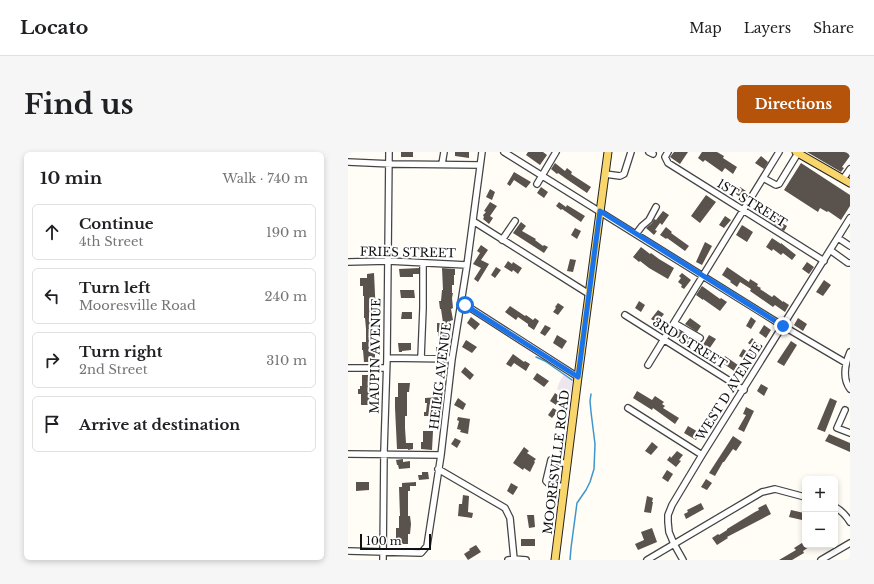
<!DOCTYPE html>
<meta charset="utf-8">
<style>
:root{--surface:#fff;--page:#f6f6f6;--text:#202124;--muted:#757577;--line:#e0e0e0;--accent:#b45309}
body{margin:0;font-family:"Libre Baskerville",serif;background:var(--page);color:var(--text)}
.controls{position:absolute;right:12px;bottom:12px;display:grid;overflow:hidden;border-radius:6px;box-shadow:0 2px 6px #0003}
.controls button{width:36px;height:36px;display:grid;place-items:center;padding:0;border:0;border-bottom:1px solid var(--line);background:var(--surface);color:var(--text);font:20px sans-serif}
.scale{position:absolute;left:12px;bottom:10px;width:71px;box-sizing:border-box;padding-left:4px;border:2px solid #111;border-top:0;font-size:11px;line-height:14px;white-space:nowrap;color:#111;-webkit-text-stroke:3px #fff;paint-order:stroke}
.stop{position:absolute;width:12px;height:12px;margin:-9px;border:3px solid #1a73e8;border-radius:50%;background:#fff}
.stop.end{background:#1a73e8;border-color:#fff;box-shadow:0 1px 4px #0008}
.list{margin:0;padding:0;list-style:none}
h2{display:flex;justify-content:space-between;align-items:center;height:52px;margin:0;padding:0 16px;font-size:17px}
h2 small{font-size:13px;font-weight:400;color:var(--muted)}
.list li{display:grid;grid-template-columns:26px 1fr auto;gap:12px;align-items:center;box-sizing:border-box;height:56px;margin:0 8px 8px;padding:0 8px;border:1px solid var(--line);border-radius:6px}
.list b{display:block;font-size:15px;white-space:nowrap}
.list p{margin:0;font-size:13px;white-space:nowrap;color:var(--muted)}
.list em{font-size:13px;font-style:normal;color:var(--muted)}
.icon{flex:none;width:22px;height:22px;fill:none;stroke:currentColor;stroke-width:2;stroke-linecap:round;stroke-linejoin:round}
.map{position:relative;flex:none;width:502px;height:408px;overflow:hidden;border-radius:6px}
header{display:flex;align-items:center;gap:24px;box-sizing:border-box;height:56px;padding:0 20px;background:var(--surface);border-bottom:1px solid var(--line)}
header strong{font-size:19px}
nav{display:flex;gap:22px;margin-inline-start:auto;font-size:14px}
.intro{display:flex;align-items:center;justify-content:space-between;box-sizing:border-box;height:96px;padding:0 24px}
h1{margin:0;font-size:28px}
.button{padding:10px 18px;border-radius:6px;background:var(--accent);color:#fff;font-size:14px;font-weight:700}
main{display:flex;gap:24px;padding:0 24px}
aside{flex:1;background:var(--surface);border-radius:6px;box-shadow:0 2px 6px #0003}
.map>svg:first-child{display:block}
.industrial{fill:#eee6ef}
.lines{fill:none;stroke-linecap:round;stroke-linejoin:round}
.stream{stroke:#3f96cf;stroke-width:1.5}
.building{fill:#5a524d}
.minor-casing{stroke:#444;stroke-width:8}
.major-casing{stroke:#222;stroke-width:9}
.minor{stroke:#fff;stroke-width:5.5}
.major{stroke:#f9d66b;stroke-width:7}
.route{stroke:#1a73e8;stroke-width:5}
.labels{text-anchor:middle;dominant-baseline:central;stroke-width:4;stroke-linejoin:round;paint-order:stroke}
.street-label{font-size:12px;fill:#111;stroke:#fff}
</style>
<header>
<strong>Locato</strong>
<nav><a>Map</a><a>Layers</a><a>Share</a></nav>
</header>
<div class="intro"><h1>Find us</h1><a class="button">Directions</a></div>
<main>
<aside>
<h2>10 min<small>Walk · 740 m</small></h2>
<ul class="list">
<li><svg class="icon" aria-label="ahead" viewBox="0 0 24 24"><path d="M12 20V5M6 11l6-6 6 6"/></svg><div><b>Continue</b><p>4th Street</p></div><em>190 m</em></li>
<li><svg class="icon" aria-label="left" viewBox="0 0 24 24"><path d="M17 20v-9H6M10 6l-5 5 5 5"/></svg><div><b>Turn left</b><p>Mooresville Road</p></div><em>240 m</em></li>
<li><svg class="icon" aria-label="right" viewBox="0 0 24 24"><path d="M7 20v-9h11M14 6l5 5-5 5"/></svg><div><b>Turn right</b><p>2nd Street</p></div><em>310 m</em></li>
<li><svg class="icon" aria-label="arrive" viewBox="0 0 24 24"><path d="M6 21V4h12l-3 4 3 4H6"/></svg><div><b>Arrive at destination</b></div></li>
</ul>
</aside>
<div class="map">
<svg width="502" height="408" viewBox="0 0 502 408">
<rect width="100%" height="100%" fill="#fffdf5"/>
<path class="industrial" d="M216,222L225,227L222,245L209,237L211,231Z"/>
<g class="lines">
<path class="stream" d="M188,205L197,209L224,228
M222,408L223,396L229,351L238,338L242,330L246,317L247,292L243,260L242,249L243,242"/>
</g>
<path class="building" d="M53,0H65V5H53Z
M107,0H121V6L107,4Z
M180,0H195L199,3L192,13L178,3Z
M326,0H340L332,12L322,5Z
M354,0H369L376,4L375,6L389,15L385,22L377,16L374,20L357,8L355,10L350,6Z
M459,0H502V4L494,15L496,16L493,20Z
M413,4L420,10L416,17L407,11Z
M207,11L217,19L219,16L224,20L223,22L243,35L239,41L217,26L210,21L209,22L203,17Z
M453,11L502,43V54L493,68L480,59L479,60L472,56L470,60L436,38Z
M166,20L183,30L178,36L166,28L162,34L159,32Z
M193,35L200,40L196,46L189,41Z
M392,35L398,39L393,46L388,42Z
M142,37L147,40L144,48L138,45Z
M358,43L368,50L352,71L343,64Z
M142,50L149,54L142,64L145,66L141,72L135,67L136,65L135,63L138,60L136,59Z
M211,50L218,55L219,53L237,64L233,70L214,57L213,58L208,54Z
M315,59L321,63L314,73L312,71L307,78L309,79L306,83L298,76L304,71L306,67L308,68Z
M425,62L434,68L432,70L439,74L436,79L420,69Z
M377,64L383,68L376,76L371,73Z
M173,70L178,74L174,79L188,87L187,88L195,94L196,93L200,95L196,101L165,81Z
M394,73L405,80L399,90L388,83Z
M318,75L324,80L323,81L341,94L337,99L319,86L318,87L312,83Z
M227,76L233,79L229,87L223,83Z
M424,86L433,92V91L448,103L444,108L435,101L433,103L425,97L424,99L418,95Z
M357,90L364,94L354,113L348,110Z
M133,93L140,98L133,108L141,112L130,130L126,127L133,116L125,112L132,101L129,99Z
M293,95L302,102L303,101L311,107L326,116L320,127L301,116L292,109L291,110L285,105Z
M222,107L228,108L225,120L219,119Z
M160,109L164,112L165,110L174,116L170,122L165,118L164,120L156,115Z
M459,110L466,115L461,122L454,117Z
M148,115L153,118L147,126L143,123Z
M379,115L401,130L402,127L410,132L409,134L413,136L412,137L424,145L426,143L435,150V149L441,153L437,160L427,153L425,155L402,139L403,137L392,130L389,135L382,130L383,129L374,123Z
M71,116V122H65V125H52L51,117Z
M94,116L107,117V123H106V133H104V141H105L104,146L105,156L103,157L105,168L102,169L103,179L99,180L100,199L88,200V195H91L90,180H89V171H95L93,157H92L91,149H93L94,138H95Z
M26,121L28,163H26V188H24V201H27V210H16L15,198H14V190H18V177L17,166H16V144H15V134H12V126H19V122Z
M334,121L343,128L336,137L333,135L334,133L330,130L333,126L331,124Z
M476,128L483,133L475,144L468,140Z
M354,134L372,147L373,146L379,150L372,159L355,147V148L348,143Z
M52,138H66L67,146H53Z
M291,149L297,153L293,160L287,156Z
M210,151L216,155L210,163L205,160L208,156L207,155Z
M162,154L177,164L178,163L185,168L187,166L191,169L186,178L180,174V172L170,165L168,168L157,160Z
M310,158L316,162L309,171L303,167Z
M54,160H64V167H53Z
M123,165L132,172L127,178L119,171Z
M403,165L408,169L403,177L398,174Z
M342,166L353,174L349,180L337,172Z
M450,166L459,172L455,179L446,173Z
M197,173L203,176L197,184L192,181Z
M416,173L423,178L418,186L411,181Z
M332,179L345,187L341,193L328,185Z
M209,183L219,189L214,197L205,191Z
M361,183L368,187L359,200L353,196Z
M404,186L411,192L408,197L400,191Z
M118,188L129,195L124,201L114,195Z
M443,189L449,193L436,214L429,210Z
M50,191H63V198L54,199V200H51Z
M395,197L405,203L401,210L391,204Z
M165,202L176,210L177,209L182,212L178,219L166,211L163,215L158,212Z
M377,204L390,213L386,219L373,210Z
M117,215L126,223L122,228L113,220Z
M189,221L201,229L196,235L185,227Z
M14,223H23L21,253H13V242H10V237H12V234H14Z
M50,231H62L61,240H59V264H57V276L58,291H65V297L60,298V297H49L47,256V245H50Z
M413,232L420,236L416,244L409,239Z
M289,239L304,248L307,244L316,250L314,252L317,254L315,256L331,266L327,272L305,256L304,258L285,246Z
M207,241L214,246L208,253L202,249Z
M91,245L92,253L90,254V264H87V274H82L81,264H76V260H78L79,251H77V246Z
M110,246L118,252L115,258L106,253Z
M482,246L489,249L477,280L469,277Z
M398,255L406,259L396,280L390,277L398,263L395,262Z
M205,256L210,259L204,266L200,263Z
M110,265L122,267L120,282L112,280L113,278L109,277L111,269L109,268Z
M340,274L352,281L348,288L336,281Z
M75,279H85L84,298L73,297V290H75Z
M481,282L502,291V300L477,289Z
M385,284L394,290L388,299L385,297L376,310H375L367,324L361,321Z
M107,286L113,289L109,296L103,292Z
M304,290L310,295L303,303L297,299Z
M176,295L181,299L179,301L188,307L186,309L187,310L182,320L176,316L175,318L165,311Z
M329,299L335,303L331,308L333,309L328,315L319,308L322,304L323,306Z
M55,307V310L62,309V316L51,317L50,313H49L48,308Z
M319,318L325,322L320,330L314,326Z
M74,320H80L81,327L71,328L70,323H74Z
M358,327L364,331L359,338L353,335Z
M8,330H21V338L8,339Z
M68,330V334H62V339H60V364H62L63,372L62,382H60V392H48V376H51V364H52L51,335H54V331Z
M163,331L170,335L165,343L159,339Z
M115,343L121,344L120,360L125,361L124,366L110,364L111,352H114Z
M299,344L305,346L304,350H305L303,361L296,360Z
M353,351L356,357L338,367L336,362L340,360L339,358Z
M418,352L423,362L379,385L380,386L369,393L364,386L370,382L371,383L379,378V377L407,360L411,358L410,356Z
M443,358L456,361L454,368L441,365Z
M179,363H186L187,375L181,376Z
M304,376L309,390L290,398L287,392L296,388L293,380Z
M173,387H187V394H173Z
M457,389V393H464L455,399L456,401L444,408H431L448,398L446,396Z
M128,393L133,400L120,408L116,402L122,398L121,397Z"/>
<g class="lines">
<g class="minor-casing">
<path id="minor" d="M156,0L435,174L498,211
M301,0L305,2
M320,0L317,5L320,11L476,109
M0,10L44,12L132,13
M94,12L96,0
M257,22L272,24L276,22L283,0
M415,26L428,33L431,32L450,1
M495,27L502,17
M189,32L208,0
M125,69L241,142
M288,82L294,74L301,68L308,55
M490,86L502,94
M154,88L167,69
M482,98L500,111H502
M0,110L40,109L119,113
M113,150L230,225
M277,163L396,238
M326,171L352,186
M502,200C497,212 494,226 502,237
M39,206L104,207
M73,206L75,156V111
M300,213L431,0
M0,216H38
M280,256L354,303
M497,258L489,276L502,281
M0,302L93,303
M90,317L157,356L162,366L166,407
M216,335L201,332L198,329L203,308L219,312
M487,355C494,359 498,363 502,370
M0,399L73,401L79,394L93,303L104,207L119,113L134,0
M35,408L36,299L39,206L41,0
M160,408L166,407L178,408
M299,408L414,340L427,337L457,345
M335,408L326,392L321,380L320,370V363L324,353L354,303L502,66
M473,408L502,391"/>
</g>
<g class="major-casing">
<path id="major" d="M448,0L502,31
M207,408L230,225L260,0"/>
</g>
<use href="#minor" class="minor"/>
<use href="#major" class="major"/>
</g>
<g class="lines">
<path class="route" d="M117,153L230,225L252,59L435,174"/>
</g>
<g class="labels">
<g class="street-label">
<text transform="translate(404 51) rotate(32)">1ST STREET</text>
<text transform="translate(60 100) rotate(1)">FRIES STREET</text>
<text transform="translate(342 191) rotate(32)">3RD STREET</text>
<text transform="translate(27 204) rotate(-89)">MAUPIN AVENUE</text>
<text transform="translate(92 224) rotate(-83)">HEILIG AVENUE</text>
<text transform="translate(381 239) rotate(-58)">WEST D AVENUE</text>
<text transform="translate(208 310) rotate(-83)">MOORESVILLE ROAD</text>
</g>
</g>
</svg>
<div class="controls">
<button>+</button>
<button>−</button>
</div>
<div class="scale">100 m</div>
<div class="stop" style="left:117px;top:153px"></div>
<div class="stop end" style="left:435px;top:174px"></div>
</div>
</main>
